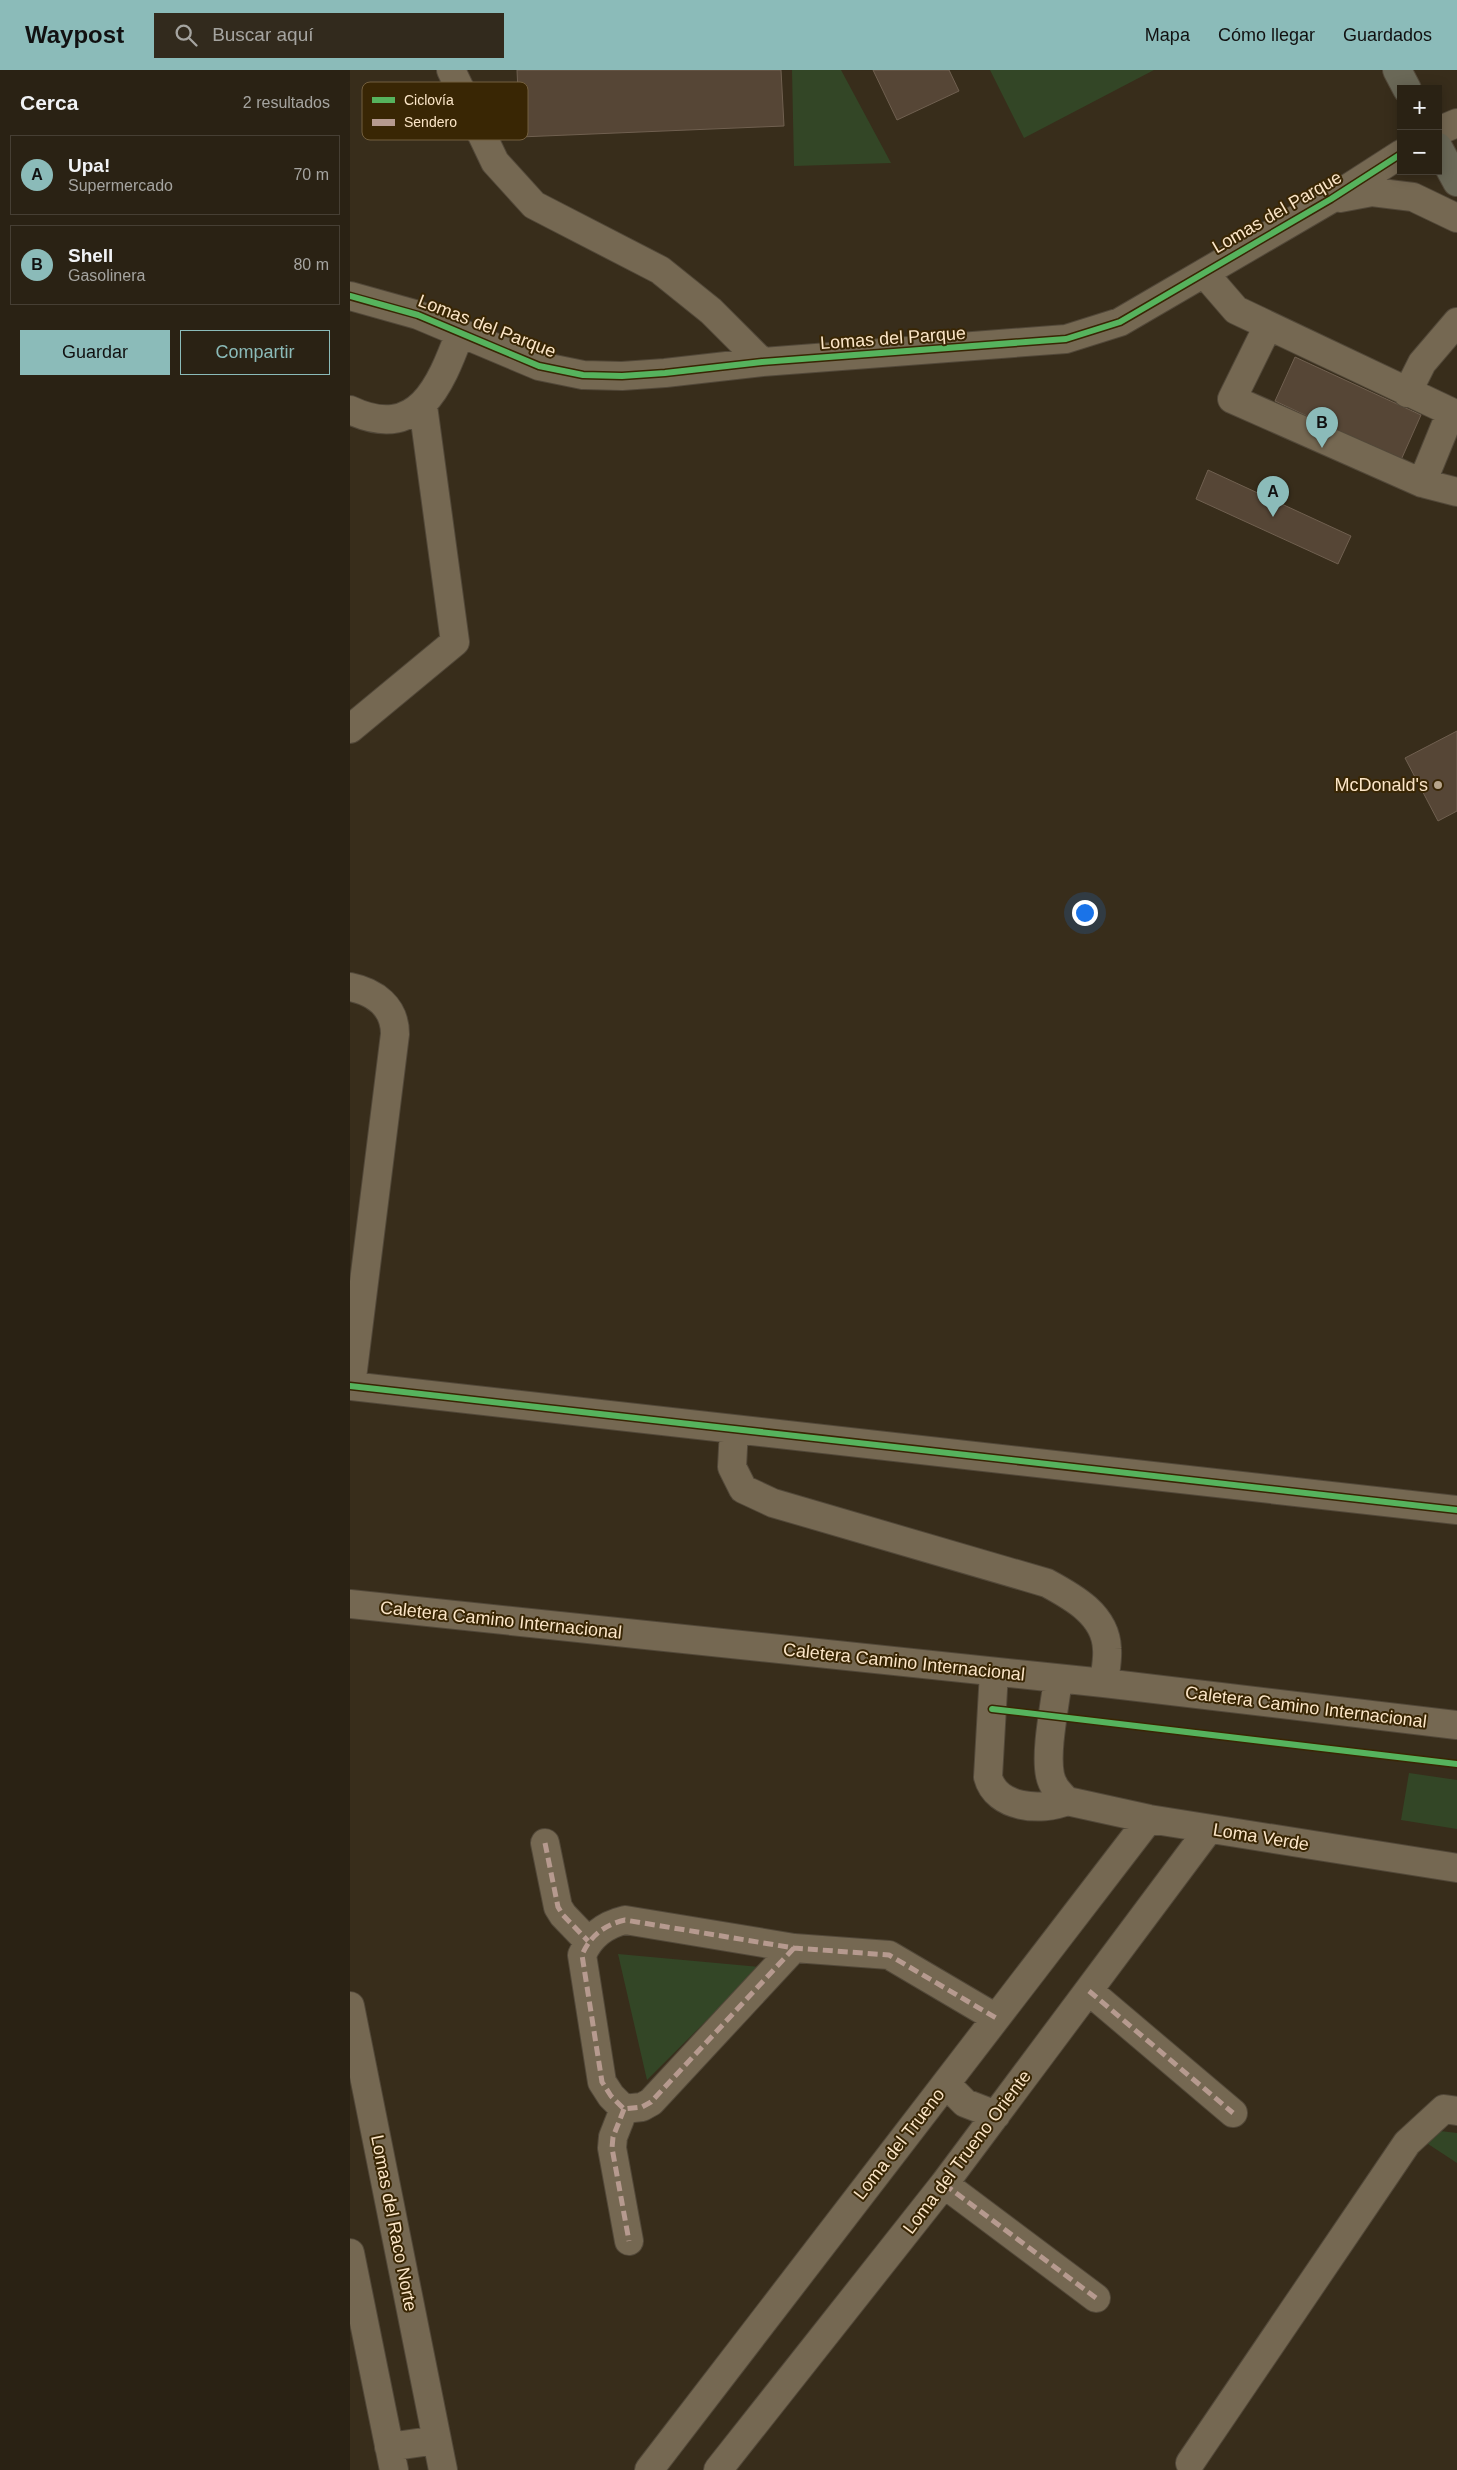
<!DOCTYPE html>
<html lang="es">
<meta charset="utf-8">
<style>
:root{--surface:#2a2214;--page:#322a1d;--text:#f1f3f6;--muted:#a5a4a0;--line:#463f34;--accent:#8bbbb9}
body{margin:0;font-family:Helvetica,sans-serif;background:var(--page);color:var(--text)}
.controls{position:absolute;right:15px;top:15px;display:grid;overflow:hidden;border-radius:0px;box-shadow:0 2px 12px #0003}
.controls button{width:45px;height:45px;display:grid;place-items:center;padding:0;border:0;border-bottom:1px solid var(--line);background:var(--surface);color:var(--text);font:25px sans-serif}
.you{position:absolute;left:734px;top:842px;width:18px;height:18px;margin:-12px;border:4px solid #fff;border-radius:50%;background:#1a73e8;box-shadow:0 0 0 8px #1a73e833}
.badge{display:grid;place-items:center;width:32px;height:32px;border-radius:50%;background:var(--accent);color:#111;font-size:16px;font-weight:700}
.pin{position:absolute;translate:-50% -41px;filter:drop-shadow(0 1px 2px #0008)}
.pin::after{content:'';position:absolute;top:26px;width:18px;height:15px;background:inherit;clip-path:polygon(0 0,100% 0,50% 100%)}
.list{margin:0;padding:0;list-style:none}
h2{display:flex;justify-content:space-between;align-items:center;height:65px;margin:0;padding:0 20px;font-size:21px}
h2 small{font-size:16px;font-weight:400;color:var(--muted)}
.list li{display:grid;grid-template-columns:32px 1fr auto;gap:15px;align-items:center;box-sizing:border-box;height:80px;margin:0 10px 10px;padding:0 10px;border:1px solid var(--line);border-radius:0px}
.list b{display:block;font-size:19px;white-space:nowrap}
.list p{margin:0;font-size:16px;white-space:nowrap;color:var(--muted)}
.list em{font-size:16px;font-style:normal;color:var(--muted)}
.actions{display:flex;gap:10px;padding:15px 20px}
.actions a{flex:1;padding:11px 0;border:1px solid var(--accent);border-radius:0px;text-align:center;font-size:18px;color:var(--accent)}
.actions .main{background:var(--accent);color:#111}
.icon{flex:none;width:28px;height:28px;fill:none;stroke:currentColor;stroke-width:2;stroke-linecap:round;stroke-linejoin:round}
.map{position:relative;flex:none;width:1107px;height:2400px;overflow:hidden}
header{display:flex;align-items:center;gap:30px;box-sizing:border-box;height:70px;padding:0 25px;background:var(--accent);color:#111}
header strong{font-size:24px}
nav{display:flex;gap:28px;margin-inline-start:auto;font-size:18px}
.search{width:350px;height:45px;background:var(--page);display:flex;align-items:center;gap:12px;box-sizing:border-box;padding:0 18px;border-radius:0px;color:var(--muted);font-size:19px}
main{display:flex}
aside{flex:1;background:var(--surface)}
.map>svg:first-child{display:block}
.green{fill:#334626}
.building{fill:#564636;stroke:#706050}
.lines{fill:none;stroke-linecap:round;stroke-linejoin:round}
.minor-casing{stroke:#524839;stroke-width:30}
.major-casing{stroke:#524839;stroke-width:30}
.minor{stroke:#756852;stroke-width:28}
.major{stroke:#6a6857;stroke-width:28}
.quiet{stroke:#b69a8f;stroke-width:5;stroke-dasharray:10 5;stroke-linecap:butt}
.cycleway-casing{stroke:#392604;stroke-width:9}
.cycleway{stroke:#56b35d;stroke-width:6}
.poi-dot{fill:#b7a58b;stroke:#392604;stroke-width:2}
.labels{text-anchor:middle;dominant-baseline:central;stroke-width:4;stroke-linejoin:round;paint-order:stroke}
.street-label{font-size:18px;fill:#fbe5c7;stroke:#392604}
.poi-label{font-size:18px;fill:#fbe5c7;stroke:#392604;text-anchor:end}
.key{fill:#392604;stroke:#735f3e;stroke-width:1}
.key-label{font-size:14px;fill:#fbe5c7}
</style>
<header>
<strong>Waypost</strong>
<div class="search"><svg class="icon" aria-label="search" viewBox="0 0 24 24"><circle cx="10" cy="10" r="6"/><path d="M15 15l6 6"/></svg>Buscar aquí</div>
<nav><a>Mapa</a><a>Cómo llegar</a><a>Guardados</a></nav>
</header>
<main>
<aside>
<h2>Cerca<small>2 resultados</small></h2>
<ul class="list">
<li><span class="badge">A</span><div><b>Upa!</b><p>Supermercado</p></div><em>70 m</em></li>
<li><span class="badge">B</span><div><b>Shell</b><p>Gasolinera</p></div><em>80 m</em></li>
</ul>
<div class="actions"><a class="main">Guardar</a><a>Compartir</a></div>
</aside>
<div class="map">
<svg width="1107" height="2400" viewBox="0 0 1107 2400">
<rect width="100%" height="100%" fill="#382d1b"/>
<path class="green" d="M442,0H491L541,93L444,96Z
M640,0H804L674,68Z
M1059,1703L1107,1710V1759L1051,1750Z
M268,1884L410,1897L297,2010Z
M1082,2060L1107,2063V2093L1072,2070Z"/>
<path class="building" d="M167,0H431L434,56L170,67Z
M523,0H599L609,21L547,50Z
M945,287L1071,345L1051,390L925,331Z
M858,400L1001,466L988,494L846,429Z
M1107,661V741L1088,751L1055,688Z"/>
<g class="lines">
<g class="minor-casing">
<path id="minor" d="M101,0L145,92L184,135L310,200L361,241L412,292
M1088,61L1107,53
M990,128L1022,122L1063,127L1107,148
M854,203L886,240L1101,342L1072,413
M0,226L68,245L189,296L233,305L272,306L315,303L412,292L716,269L770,252L981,129L1051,84
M918,256L882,329L1072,413L1107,422
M1057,323L1072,293L1107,252
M0,340C68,372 90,316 110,263
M0,659L105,572L73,336
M0,917C25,922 45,937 45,964L1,1316
M0,1316L1107,1440
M384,1359L382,1397L393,1419L423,1433L697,1513C723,1527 756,1545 757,1579C758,1590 755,1602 754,1613
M0,1534L754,1613L1107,1655
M644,1602L638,1707C646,1738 691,1742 717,1731
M708,1609C705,1635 695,1681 700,1705C702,1716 709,1723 717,1731L799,1749L1107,1798
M195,1773L208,1837L213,1845L238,1871
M444,1878L301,2032L292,2037L274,2039L261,2026L252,2012L232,1885C240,1866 254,1855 275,1850L444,1878L539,1885L646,1948
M739,1921L883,2043
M0,1936L93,2400
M596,2014L615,2033L646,2045
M274,2039L263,2067L262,2078L279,2171
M594,2114L746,2228
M0,2183L44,2400
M39,2377L87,2370
M840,2393L1057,2073L1094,2039L1107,2041
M299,2400L799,1749
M368,2400L594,2114L859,1759"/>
</g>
<g class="major-casing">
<path id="major" d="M1047,0L1057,19
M1088,77L1107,112"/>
</g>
<use href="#minor" class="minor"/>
<use href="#major" class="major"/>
<path class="quiet" d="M195,1773L208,1837L213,1845L238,1871
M444,1878L301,2032L292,2037L274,2039L261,2026L252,2012L232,1885C240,1866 254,1855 275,1850L444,1878L539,1885L646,1948
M739,1921L883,2043
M274,2039L263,2067L262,2078L279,2171
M594,2114L746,2228"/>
<g class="cycleway-casing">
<path id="cycleway" d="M0,226L68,245L189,296L233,305L272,306L315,303L412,292L716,269L770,252L981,129L1051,84
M0,1316L1107,1440
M642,1639L1107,1694"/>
</g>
<use href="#cycleway" class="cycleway"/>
</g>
<circle class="poi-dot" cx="1088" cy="715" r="5"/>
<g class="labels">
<g class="street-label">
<text transform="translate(927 142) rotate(-30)">Lomas del Parque</text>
<text transform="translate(137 256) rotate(21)">Lomas del Parque</text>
<text transform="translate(543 268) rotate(-4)">Lomas del Parque</text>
<text transform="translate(151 1550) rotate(6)">Caletera Camino Internacional</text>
<text transform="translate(554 1592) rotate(6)">Caletera Camino Internacional</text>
<text transform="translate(956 1637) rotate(7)">Caletera Camino Internacional</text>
<text transform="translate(911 1767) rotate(9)">Loma Verde</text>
<text transform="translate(549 2074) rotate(-52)">Loma del Trueno</text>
<text transform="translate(617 2082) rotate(-53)">Loma del Trueno Oriente</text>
<text transform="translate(44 2153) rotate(79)">Lomas del Raco Norte</text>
</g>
<g class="poi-label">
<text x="1078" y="715">McDonald's</text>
</g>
</g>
<rect x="12" y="12" width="166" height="58" rx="8" class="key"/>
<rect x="22" y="27" width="23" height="6" fill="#56b35d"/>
<rect x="22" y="49" width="23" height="7" fill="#b69a8f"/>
<g class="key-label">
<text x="54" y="35">Ciclovía</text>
<text x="54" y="57">Sendero</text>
</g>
</svg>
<div class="controls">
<button>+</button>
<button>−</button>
</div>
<div class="you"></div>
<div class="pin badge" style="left:923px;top:447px">A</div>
<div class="pin badge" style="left:972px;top:378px">B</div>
</div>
</main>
